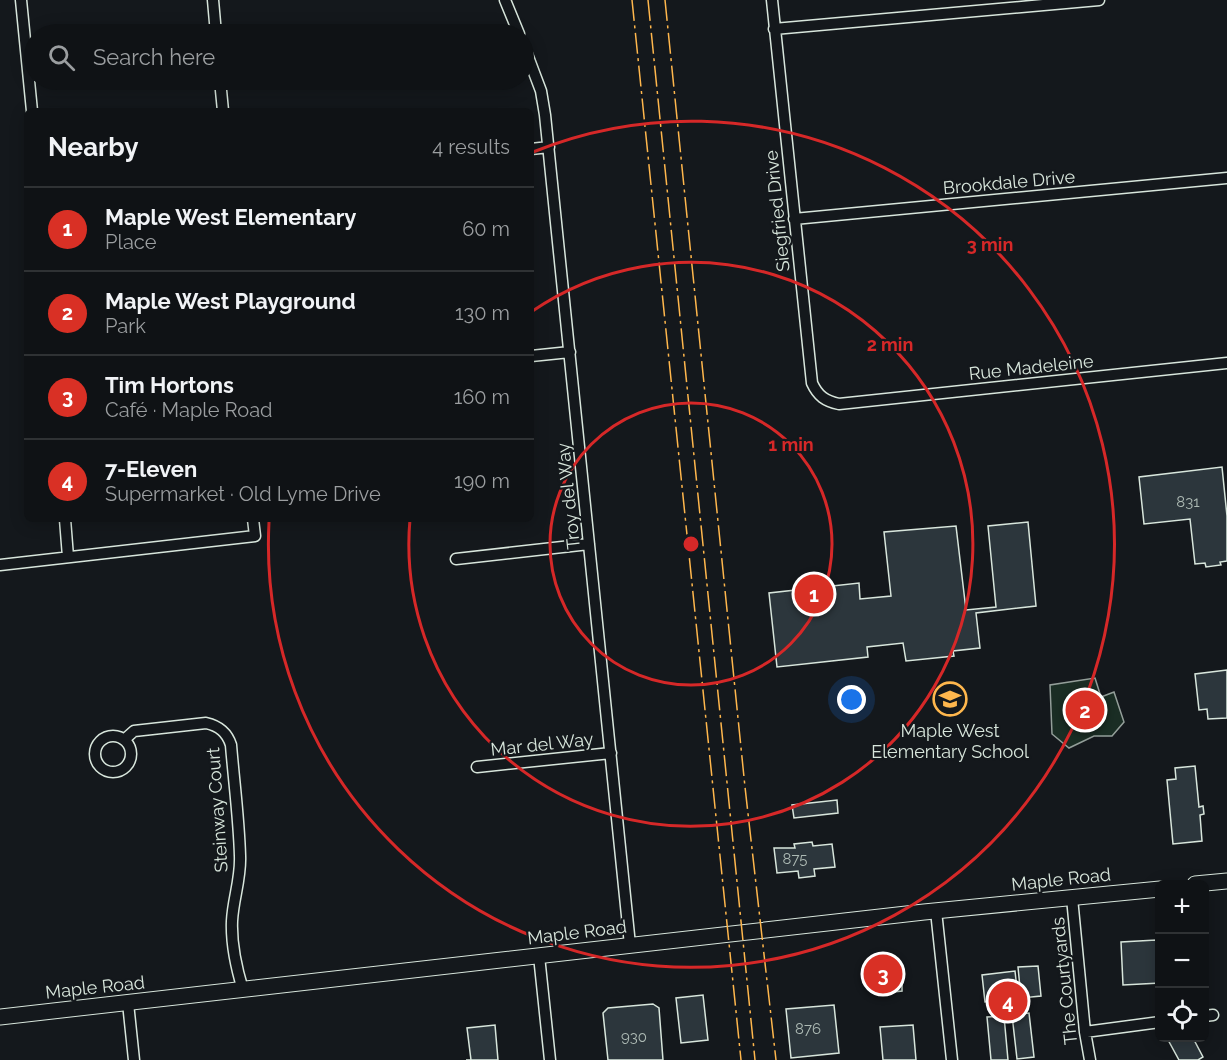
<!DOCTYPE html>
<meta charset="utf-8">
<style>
:root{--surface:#0f1215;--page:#1d2022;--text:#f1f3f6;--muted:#9b9ea0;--line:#2f3234;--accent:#d93025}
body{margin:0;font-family:Raleway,sans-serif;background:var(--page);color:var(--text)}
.controls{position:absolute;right:18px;bottom:18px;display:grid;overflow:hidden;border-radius:9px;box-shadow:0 3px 15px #0003}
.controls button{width:54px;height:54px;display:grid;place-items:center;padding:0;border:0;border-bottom:2px solid var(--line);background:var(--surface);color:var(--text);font:30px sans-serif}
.you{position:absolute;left:852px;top:700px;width:21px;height:21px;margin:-15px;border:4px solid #fff;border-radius:50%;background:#1a73e8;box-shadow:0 0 0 9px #1a73e833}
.badge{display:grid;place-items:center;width:39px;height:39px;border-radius:50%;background:var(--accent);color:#fff;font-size:20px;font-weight:700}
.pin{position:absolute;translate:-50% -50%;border:3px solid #fff;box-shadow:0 2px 6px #0006}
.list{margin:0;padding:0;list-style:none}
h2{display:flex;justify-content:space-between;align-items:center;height:78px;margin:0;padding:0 24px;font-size:26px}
h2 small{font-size:20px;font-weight:400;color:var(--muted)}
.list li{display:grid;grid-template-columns:39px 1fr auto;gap:18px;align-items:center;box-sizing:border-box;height:84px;padding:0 24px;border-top:2px solid var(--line)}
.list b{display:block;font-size:22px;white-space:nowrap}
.list p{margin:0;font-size:20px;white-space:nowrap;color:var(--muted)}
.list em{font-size:20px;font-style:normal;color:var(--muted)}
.icon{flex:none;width:33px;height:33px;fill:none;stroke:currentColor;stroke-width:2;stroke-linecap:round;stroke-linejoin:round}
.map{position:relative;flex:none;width:1227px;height:1060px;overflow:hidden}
.search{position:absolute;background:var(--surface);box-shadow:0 3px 15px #0003;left:24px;top:24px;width:510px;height:66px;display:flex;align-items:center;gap:15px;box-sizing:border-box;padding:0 21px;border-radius:33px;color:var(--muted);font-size:22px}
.panel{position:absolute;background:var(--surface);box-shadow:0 3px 15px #0003;left:24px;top:108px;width:510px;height:414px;border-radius:9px}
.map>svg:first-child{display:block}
.green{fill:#1a2d24;stroke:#939e99;stroke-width:1.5}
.building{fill:#2c363c;stroke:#d8e6dc;stroke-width:1.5}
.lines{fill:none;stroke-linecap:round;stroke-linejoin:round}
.minor-casing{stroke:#d8e6dc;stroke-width:13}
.secondary-casing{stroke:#d8e6dc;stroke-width:17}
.minor{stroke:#14181c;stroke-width:10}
.secondary{stroke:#14181c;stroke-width:15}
.power{stroke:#ffb74d;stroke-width:1.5;stroke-dasharray:21 4.5 3 4.5;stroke-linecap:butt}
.ring{fill:none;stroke:#d62828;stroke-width:3}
.labels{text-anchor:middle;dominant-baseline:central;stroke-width:4.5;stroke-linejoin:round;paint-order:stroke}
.number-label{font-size:15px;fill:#adbab4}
.street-label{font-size:18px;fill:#d8e6dc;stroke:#14181c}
.poi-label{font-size:18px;fill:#d8e6dc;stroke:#14181c}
.centre{fill:#d62828;stroke:#14181c;stroke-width:3}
.ring-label{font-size:18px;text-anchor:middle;font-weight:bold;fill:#d62828;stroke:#14181c;stroke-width:4.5;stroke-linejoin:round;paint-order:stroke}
</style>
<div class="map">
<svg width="1227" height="1060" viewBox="0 0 1227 1060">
<rect width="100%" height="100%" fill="#14181c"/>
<path class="green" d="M1095,678L1101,697L1114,692L1124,722L1112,736H1094L1069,748L1052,734L1050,685Z"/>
<path class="building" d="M1222,467L1227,516V561L1220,562L1221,565L1206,567L1205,563L1195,564L1190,519L1144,524L1139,477Z
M1028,522L1036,606L976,613L980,648L953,651L954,656L906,661L903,643L867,647L868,657L777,667L769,593L859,583L860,599L891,596L884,532L956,526L966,610L996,607L988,526Z
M1227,670V718L1208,719L1207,709L1199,710L1195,674Z
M1195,766L1199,807L1203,806L1204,814L1200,815L1202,841L1173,844L1167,780L1176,779L1175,768Z
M837,800L838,813L794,818L792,805Z
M812,842L813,846L832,844L835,867L814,869L815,876L799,878L798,871L777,873L774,848H795L794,844Z
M1156,940V945H1160V983L1123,985L1121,942Z
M1038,966L1041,996L1021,998L1018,967Z
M900,967L902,983L875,986L873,969Z
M1015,971L1018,998L985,1002L982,975Z
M902,984V991L876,994L875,986Z
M703,995L708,1040L681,1043L676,998Z
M653,1004L659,1008L663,1060H608L603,1013L608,1008Z
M834,1005L839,1053L791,1058L786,1009Z
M1029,1013L1034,1057L1017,1059L1012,1015Z
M1004,1016L1008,1060H991L987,1017Z
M495,1025L498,1060H466H471L467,1028Z
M913,1025L916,1060H883L880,1027Z
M1167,1038H1193L1203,1057L1198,1060H1179Z"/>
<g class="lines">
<g class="minor-casing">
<path id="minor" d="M21,0L32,111
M213,0L216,34
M505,0L519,34
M772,0L812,383C818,396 825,401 839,404L1227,363
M774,29L1099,0
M524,46L541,91L545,115L630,945
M220,80L223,111
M531,149L549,147
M794,219L1227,178
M531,356L570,352
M65,519L68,557
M456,559L589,544
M0,565L255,536L253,519
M95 754a18 18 0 1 1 36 0a18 18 0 1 1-36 0Z
M125,739L134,731L206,723C219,726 227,732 231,745C234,782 239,819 240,856C241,879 233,899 232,921C231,945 236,967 243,990
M477,767L611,753
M1072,898L1085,1032L1090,1060
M936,911L952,1060
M539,956L550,1060
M128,1003L134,1060
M1204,1016L1213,1015
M1085,1032L1160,1022"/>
</g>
<g class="secondary-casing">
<path id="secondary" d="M1195,884L1227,881
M0,1017L924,912L1160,889"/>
</g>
<use href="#minor" class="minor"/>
<use href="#secondary" class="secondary"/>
<path class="power" d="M632,0L741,1060
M648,0L755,1060
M665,0L745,787L776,1060"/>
</g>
<g class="ring">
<circle cx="691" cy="544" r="141"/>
<path d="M531 312A282 282 0 1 1 410 519"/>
<path d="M533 152A423 423 0 1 1 269 522"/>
</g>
<defs>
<g id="school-ring" transform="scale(1.725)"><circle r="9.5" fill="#14181c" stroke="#ffb74d" stroke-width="1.5"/><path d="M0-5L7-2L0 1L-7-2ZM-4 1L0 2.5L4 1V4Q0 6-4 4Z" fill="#ffb74d"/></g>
</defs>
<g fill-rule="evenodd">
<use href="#school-ring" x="950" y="699"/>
</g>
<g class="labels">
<g class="number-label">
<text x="1188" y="502">831</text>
<text x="795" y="859">875</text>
<text x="808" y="1029">876</text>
<text x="634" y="1037">930</text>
</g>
<g class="street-label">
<text transform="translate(1009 182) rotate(-5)">Brookdale Drive</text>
<text transform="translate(777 211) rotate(-96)">Siegfried Drive</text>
<text transform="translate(1031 367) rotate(-6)">Rue Madeleine</text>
<text transform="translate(568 496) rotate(-96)">Troy del Way</text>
<text transform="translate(542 744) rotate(-6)">Mar del Way</text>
<text transform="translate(217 810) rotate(-94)">Steinway Court</text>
<text transform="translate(1061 879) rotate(-6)">Maple Road</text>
<text transform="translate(577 932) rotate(-7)">Maple Road</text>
<text transform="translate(1064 981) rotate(-96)">The Courtyards</text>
<text transform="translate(95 987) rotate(-6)">Maple Road</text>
</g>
<g class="poi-label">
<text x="950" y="730">Maple West<tspan x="950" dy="21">Elementary School</tspan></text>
</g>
</g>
<circle cx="691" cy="544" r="9" class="centre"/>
<g class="ring-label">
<text x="990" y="251">3 min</text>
<text x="890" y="351">2 min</text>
<text x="791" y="451">1 min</text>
</g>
</svg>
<div class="controls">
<button>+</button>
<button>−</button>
<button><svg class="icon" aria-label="locate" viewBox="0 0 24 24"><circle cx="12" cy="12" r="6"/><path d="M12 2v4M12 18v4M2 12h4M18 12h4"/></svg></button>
</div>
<div class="you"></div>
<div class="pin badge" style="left:814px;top:594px">1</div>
<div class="pin badge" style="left:1085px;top:710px">2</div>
<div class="pin badge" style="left:883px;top:974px">3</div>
<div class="pin badge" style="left:1008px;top:1001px">4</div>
<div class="search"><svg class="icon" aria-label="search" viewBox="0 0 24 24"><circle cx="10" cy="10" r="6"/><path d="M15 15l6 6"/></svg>Search here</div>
<section class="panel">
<h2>Nearby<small>4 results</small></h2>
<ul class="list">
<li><span class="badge">1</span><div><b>Maple West Elementary</b><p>Place</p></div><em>60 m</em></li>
<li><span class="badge">2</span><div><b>Maple West Playground</b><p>Park</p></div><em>130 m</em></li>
<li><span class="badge">3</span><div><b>Tim Hortons</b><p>Café · Maple Road</p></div><em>160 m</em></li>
<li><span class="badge">4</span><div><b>7-Eleven</b><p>Supermarket · Old Lyme Drive</p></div><em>190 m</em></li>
</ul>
</section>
</div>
